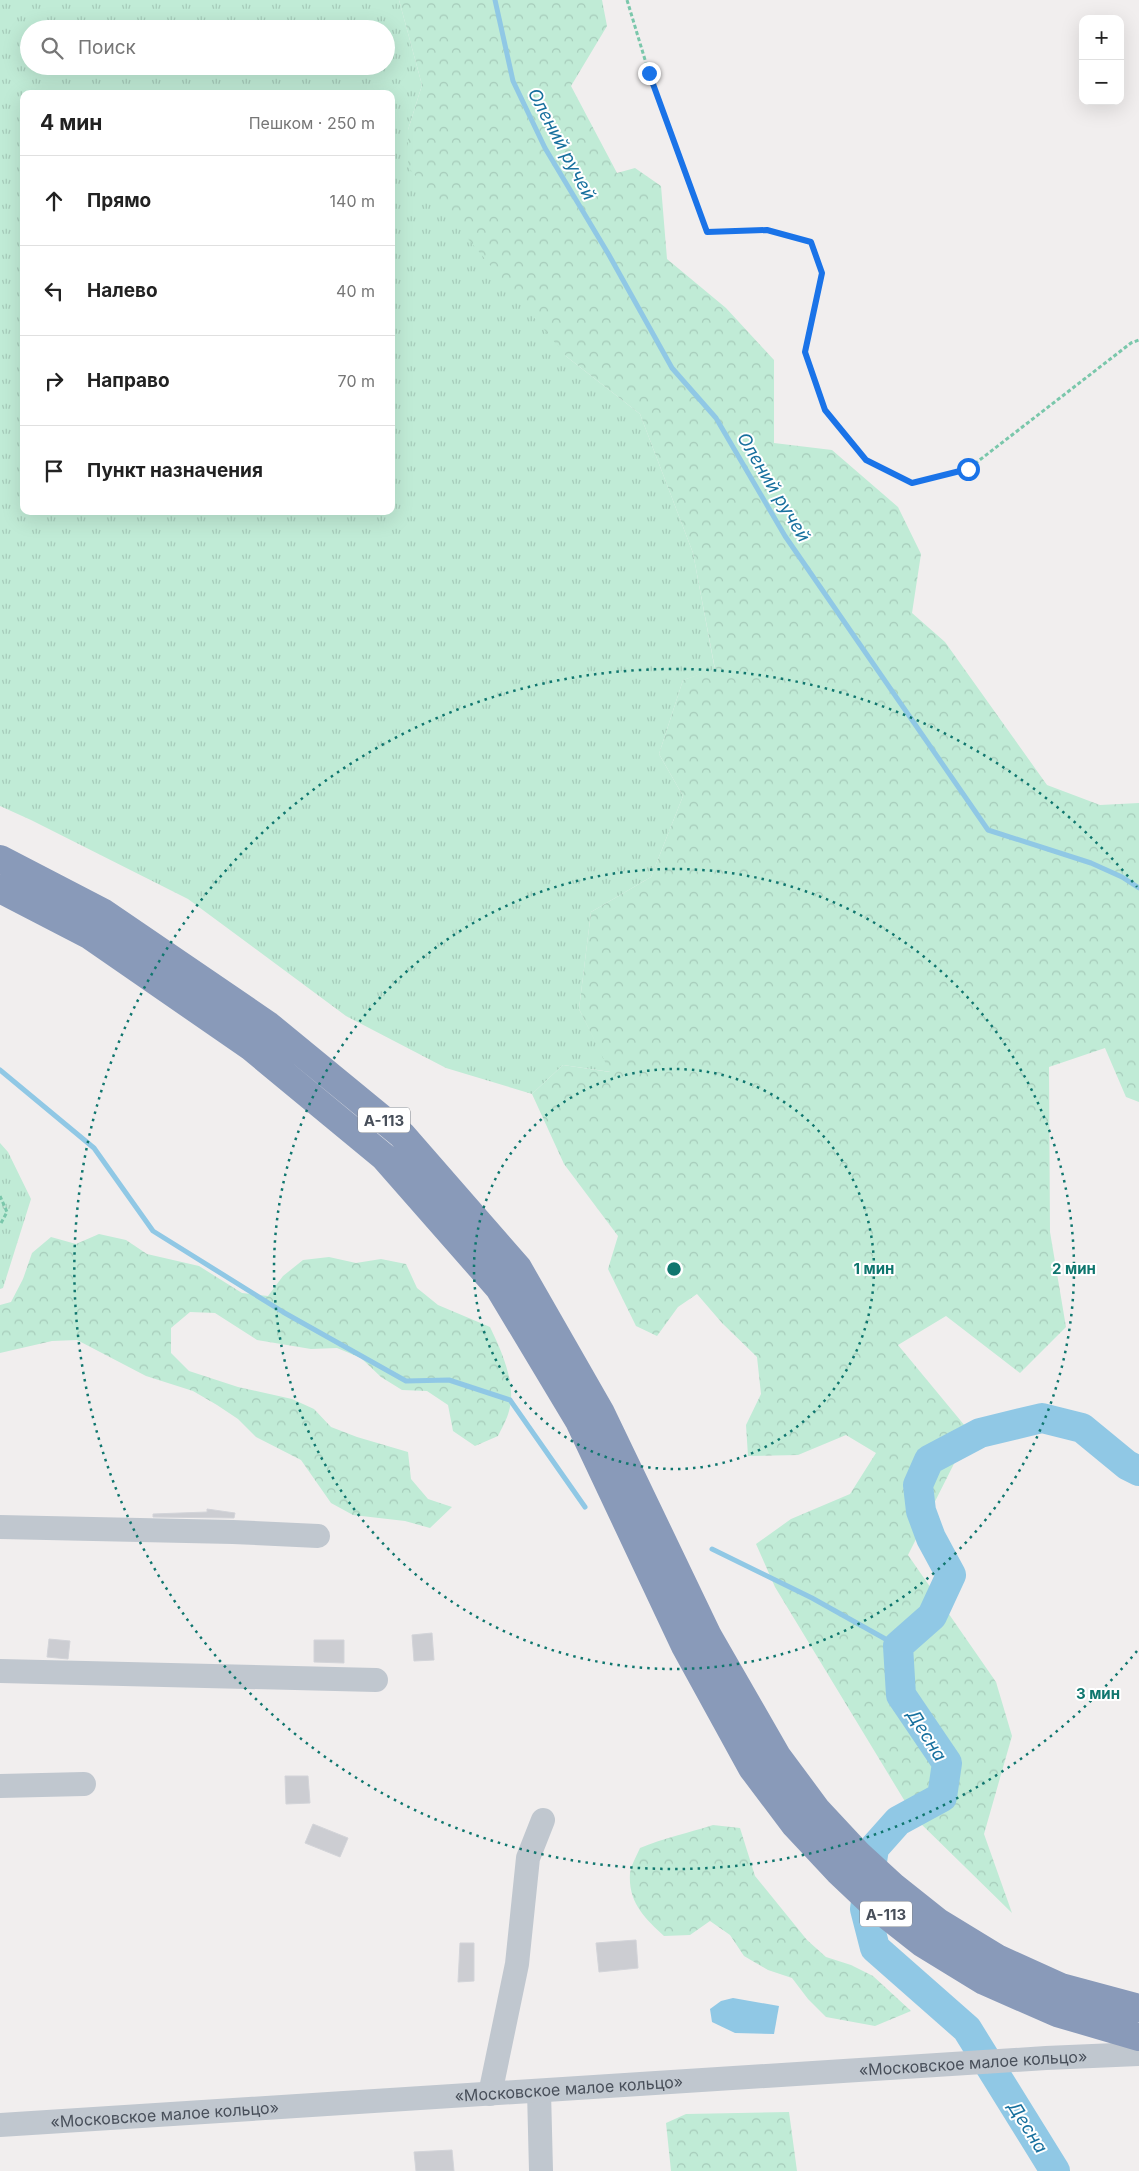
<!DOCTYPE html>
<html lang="ru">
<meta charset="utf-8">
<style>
:root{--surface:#fff;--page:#f2f2f2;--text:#222;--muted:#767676;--line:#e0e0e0}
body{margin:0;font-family:Inter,sans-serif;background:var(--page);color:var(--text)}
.controls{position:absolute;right:15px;top:15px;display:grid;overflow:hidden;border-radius:10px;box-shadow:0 5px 20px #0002}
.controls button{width:45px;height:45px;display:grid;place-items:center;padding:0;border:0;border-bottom:1px solid var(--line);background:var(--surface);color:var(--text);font:25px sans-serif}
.stop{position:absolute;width:15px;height:15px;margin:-11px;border:4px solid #1a73e8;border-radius:50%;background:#fff}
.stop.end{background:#1a73e8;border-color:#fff;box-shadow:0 1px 5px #0008}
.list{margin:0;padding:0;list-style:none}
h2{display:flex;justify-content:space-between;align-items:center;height:65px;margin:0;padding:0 20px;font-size:21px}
h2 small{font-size:16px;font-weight:400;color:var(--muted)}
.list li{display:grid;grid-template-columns:32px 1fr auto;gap:15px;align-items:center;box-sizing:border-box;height:90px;padding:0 20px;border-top:1px solid var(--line)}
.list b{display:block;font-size:19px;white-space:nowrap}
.list em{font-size:16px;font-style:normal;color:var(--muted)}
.icon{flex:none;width:28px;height:28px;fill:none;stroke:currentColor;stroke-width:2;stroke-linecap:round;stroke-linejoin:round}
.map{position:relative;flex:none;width:1139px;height:2171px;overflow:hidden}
.search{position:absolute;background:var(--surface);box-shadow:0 5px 20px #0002;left:20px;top:20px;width:375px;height:55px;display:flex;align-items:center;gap:12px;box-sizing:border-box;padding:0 18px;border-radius:28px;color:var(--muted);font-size:19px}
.panel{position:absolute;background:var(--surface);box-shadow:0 5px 20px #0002;left:20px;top:90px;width:375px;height:425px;border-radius:10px}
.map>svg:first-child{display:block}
.grass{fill:url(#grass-tufts);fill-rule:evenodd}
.forest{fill:url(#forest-crowns)}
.water{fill:#90c8e5}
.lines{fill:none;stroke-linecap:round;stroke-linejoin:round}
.stream{stroke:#90c8e5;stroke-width:5}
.river{stroke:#90c8e5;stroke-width:30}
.building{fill:#cccdd2;stroke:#d3d4d9}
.path{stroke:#7ac7ab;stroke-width:3;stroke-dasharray:4 2.5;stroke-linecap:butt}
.minor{stroke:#c0c7cf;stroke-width:24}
.highway{stroke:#899ab9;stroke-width:28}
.route{stroke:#1a73e8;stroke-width:6}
.ring{fill:none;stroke:#0f766e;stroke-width:2.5;stroke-dasharray:2.5 5}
.labels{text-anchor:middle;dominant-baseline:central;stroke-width:4;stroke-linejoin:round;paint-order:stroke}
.shield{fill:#fff;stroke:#7f848c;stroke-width:1}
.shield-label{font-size:15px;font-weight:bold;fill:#484f5a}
.street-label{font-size:16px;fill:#484f5a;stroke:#fff}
.water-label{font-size:18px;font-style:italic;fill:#17709e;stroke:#fff}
.centre{fill:#0f766e;stroke:#fff;stroke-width:2.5}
.ring-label{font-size:15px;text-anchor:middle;font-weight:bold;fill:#0f766e;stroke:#fff;stroke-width:4;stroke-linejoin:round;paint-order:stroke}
</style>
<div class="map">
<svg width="1139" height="2171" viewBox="0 0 1139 2171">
<defs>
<pattern id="grass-tufts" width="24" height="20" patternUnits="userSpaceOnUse" patternTransform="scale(1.25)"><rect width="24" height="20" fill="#c0ebd6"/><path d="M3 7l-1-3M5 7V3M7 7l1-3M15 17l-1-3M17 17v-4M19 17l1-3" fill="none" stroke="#a6cbba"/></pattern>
<pattern id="forest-crowns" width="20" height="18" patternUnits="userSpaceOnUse" patternTransform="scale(1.25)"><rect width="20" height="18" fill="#c0ebd6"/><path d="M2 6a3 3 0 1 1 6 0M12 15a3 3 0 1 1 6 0" fill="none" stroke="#a6cbba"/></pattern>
</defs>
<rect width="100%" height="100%" fill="#f1eeee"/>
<path class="grass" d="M0,0H399L422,85L408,130L567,357L640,414L693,553L715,670L683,680L659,754L683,796L651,877L591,912L579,1009L611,1072L563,1065L532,1094L446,1068L346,1016L188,899L31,820L0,806ZM29,29H386V66H29ZM24,94H391V511H24Z
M0,1143L8,1152L31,1199L3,1288L0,1289Z"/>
<path class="forest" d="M399,0H602L607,26L571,86L617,173L635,168L661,186L667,259L726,308L774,360V443L832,450L898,507L921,554L912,613L945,642L1047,785L1100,805L1139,803V1102L1126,1097L1105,1048L1049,1067L1050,1232L1066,1327L1020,1373L946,1316L898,1345L970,1432L908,1555L996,1682L1012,1736L984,1834L1012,1913L915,1818L775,1587L756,1544L791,1519L850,1494L876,1453L846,1435L798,1455L748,1456L746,1425L761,1394L757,1357L722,1323L697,1294L678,1307L657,1336L636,1326L608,1269L618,1236L564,1164L532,1094L563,1065L610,1072L579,1009L591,912L651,877L683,796L659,754L683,680L715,669L693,553L640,414L567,357L408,167V130L422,85Z
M99,1234L126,1240L147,1254L199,1266L242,1293L268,1296L283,1276L303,1260L329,1257L356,1263L381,1259L406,1264L417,1288L438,1305L490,1327C501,1350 517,1384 509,1411C507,1419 502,1428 498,1436L475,1446L453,1431L448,1405L427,1391L402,1390L381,1377L361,1358L337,1348L311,1349L257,1340L215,1313L190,1312L171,1328V1353L189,1371L238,1387L292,1399L314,1409L331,1427L357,1437L408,1452L411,1479L428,1499L452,1507L430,1528L405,1521L353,1515L331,1503L301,1460L256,1437L238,1419L217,1405L193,1391L146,1376L77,1340L52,1341L0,1353V1305L11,1302L23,1279L32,1253L51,1237L76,1244Z
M713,1825L740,1828L755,1876L807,1940L826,1957L851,1965L873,1976L911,2011L875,2026L826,2017L808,1999L792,1978L768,1970L744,1956L730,1935L710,1921L690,1935L664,1936C645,1918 628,1903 630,1873C631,1865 637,1855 640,1848C664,1838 688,1833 713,1825Z
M789,2112L797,2171H671L666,2123L686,2114Z"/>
<path class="water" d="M733,1998L779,2006L774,2034L735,2033L712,2022L710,2009L721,2001Z"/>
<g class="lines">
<path class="stream" d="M495,0L513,81L545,148L609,255L672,368L716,418L785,536L988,830L1091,863L1122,877L1139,888
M0,1070L94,1148L153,1231L283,1312L406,1381L449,1380L510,1400L585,1507
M712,1549L812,1598L898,1646"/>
<path class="river" d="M1055,2171L967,2029L875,1948L865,1909L874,1848L898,1821L942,1797L947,1763L901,1695L898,1646L932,1616L951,1575L931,1538L921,1511L918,1485L929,1460L980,1433L1042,1418L1082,1428L1127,1465L1139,1471"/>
</g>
<path class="building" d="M207,1509L235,1513L234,1518L153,1517V1514L207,1512Z
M432,1633L434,1660L414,1661L412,1635Z
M49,1639L70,1641L68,1659L47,1657Z
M314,1640H344V1663L314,1662Z
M285,1776H308L310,1803L286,1804Z
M313,1824L348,1838L340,1857L305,1843Z
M636,1940L638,1968L599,1972L596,1943Z
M460,1943H474V1981L458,1982Z
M452,2150L454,2171H416L414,2152Z"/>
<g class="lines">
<path class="path" d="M627,0L649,73L707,232L767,230L811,242L822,273L805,351L825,410L866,460L912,483L968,469L1131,343L1139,340
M0,1196L7,1212L0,1225"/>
<g class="minor">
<path d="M0,1527L233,1532L318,1536"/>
<path d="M0,1671L376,1680"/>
<path d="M0,1786L84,1784"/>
<path d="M539,2091L541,2171"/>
<path d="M490,2094L517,1964L528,1858L543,1820"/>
<path id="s1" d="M0,2125L1046,2058L1139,2054"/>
</g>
<path class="highway" d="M0,859L104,913L268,1025L402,1135L518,1268L601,1413L708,1636L777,1756L817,1810L858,1854L894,1887L938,1922L997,1958L1061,1987L1139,2008
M0,889L89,935L251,1047L384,1157L499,1288L579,1421L685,1646L752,1768L795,1825L838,1871L875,1906L922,1943L984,1981L1057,2013L1139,2037"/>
</g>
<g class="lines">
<path class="route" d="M649,73L707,232L767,230L811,242L822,273L805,352L825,410L866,460L912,483L968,469"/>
</g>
<g class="ring">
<circle cx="674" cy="1269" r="200"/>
<circle cx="674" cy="1269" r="400"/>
<path d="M1137 1651A600 600 0 1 1 1137 887"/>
</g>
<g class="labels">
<g class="shield">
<rect x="358" y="1107.5" width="52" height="25" rx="4"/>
<rect x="860" y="1901.5" width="52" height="25" rx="4"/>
</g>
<g class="shield-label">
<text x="384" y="1120">А-113</text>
<text x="886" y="1914">А-113</text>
</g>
<g class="street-label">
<text stroke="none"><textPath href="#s1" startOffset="975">«Московское малое кольцо»</textPath></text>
<text stroke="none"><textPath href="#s1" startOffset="570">«Московское малое кольцо»</textPath></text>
<text stroke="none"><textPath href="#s1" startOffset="165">«Московское малое кольцо»</textPath></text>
</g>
<g class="water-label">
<text transform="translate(562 144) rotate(62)">Олений ручей</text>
<text transform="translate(774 487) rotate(59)">Олений ручей</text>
<text transform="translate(927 1735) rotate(58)">Десна</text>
<text transform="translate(1028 2127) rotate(58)">Десна</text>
</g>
</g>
<circle cx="674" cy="1269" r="8" class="centre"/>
<g class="ring-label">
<text x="874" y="1274">1 мин</text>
<text x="1074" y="1274">2 мин</text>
<text x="1098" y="1699">3 мин</text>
</g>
</svg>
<div class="controls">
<button>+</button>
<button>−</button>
</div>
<div class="stop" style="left:968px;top:469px"></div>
<div class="stop end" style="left:649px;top:73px"></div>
<div class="search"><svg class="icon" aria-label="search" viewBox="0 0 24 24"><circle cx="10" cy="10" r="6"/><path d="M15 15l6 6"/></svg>Поиск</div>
<section class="panel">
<h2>4 мин<small>Пешком · 250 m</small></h2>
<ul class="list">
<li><svg class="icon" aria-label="ahead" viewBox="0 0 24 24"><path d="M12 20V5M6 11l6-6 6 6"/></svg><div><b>Прямо</b></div><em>140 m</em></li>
<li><svg class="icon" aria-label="left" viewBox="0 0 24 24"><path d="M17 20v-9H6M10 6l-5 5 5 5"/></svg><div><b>Налево</b></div><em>40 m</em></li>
<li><svg class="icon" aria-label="right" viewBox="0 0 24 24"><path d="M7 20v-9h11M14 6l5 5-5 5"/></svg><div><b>Направо</b></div><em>70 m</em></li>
<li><svg class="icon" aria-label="arrive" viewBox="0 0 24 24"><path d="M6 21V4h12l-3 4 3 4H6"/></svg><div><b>Пункт назначения</b></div></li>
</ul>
</section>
</div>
